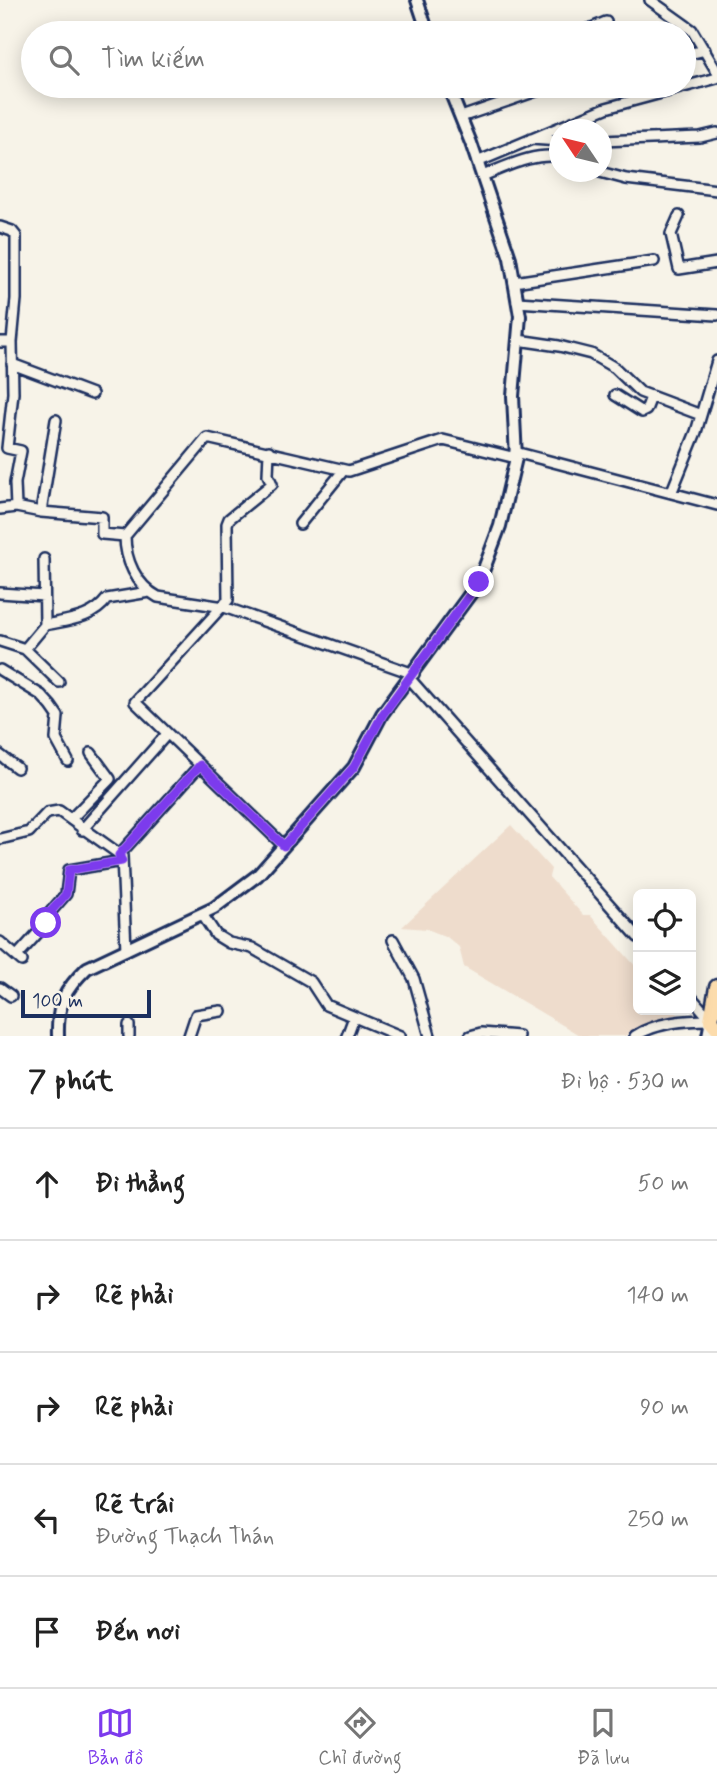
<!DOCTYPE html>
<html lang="vi">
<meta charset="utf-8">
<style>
:root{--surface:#fff;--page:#f6f6f6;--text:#222;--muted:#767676;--line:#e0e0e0;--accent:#7c3aed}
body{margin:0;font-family:Mynerve,sans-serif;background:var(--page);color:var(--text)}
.controls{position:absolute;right:21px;bottom:21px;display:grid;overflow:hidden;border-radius:10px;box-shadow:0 4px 18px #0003}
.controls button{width:63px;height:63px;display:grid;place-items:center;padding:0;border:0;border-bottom:2px solid var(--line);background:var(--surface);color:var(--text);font:35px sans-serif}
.compass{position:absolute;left:549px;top:119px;width:63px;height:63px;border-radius:50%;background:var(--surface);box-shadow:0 4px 18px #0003;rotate:305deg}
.scale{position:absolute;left:21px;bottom:18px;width:130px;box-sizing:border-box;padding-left:7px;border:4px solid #1b2f5e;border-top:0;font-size:19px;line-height:24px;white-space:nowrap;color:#1b2f5e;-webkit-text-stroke:5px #f7f3e8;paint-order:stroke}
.stop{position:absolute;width:21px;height:21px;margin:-16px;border:5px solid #7c3aed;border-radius:50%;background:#fff}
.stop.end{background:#7c3aed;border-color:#fff;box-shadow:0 2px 7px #0008}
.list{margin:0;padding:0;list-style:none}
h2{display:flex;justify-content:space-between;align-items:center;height:91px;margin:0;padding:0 28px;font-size:30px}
h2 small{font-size:23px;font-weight:400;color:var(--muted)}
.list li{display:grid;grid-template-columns:46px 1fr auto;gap:21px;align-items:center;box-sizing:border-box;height:112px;padding:0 28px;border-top:2px solid var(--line)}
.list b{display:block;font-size:26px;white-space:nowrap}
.list p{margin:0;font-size:23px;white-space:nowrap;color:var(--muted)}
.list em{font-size:23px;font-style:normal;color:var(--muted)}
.icon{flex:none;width:38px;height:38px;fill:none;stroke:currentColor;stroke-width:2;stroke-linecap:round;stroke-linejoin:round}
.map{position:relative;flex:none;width:717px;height:1036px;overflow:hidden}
.search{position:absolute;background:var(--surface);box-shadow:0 4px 18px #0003;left:21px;right:21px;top:21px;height:77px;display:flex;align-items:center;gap:18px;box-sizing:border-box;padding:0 24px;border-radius:38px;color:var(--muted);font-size:26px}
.sheet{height:651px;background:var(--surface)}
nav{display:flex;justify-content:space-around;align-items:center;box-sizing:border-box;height:98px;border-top:2px solid var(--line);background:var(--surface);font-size:19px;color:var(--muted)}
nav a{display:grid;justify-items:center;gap:4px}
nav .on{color:var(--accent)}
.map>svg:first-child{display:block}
.built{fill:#eedccc}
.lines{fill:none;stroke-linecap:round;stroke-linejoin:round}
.minor-casing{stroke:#1b2f5e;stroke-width:14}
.tertiary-casing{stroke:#1b2f5e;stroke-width:16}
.primary-casing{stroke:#1b2f5e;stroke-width:19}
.minor{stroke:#f7f3e8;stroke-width:9}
.tertiary{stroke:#f7f3e8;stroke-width:10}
.primary{stroke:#fcdcac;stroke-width:14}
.route{stroke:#7c3aed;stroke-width:9}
</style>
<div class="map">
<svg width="717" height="1036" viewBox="0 0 717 1036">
<rect width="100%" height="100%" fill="#f7f3e8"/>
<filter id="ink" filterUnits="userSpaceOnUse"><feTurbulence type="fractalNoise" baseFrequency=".0143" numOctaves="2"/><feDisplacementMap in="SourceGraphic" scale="14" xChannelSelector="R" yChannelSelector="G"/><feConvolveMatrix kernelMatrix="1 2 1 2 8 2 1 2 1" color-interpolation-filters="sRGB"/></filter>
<g filter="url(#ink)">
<path class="built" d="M511,825L551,869L549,877L583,915H590L638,969V1010H674L679,1015L659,1018L624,1036H581L464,967L459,947L447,937L427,929L402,927Z"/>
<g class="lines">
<g class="minor-casing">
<path id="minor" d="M650,0L692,30L717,72
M580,33L606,22
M684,55L705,50
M451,93L466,86
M461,117L551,86
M531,139L560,141
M602,141L700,137L717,133
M477,162L606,108L717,78
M600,172L626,179L717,190
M482,176C506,167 534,152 560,157
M679,216L671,234L679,269L717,263
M0,227L12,231L16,236V299L12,342L13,393L7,448L21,451L15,483L16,507L0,509
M514,282L654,261
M517,302L717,315
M518,340L559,346L591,354L615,368L640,392L701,415
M0,342H12
M12,364L92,394
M615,395L642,412L646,410L651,397
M269,451L268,475L272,484L229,519L227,524L228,600L135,702L284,846
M515,452L717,505
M672,491L696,432L717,361
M16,507L41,512L56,420
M41,512L102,517V534L125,536
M300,524L343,471
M44,559L45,625C68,620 92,619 107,599L149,592
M0,593L44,596
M0,641L25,649L59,682
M25,649L45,625
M0,670L41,695L51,706L58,716L56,739L68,761
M414,674L224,607L158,597C136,585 125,560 125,536L207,438L349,471L443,440L516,458
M410,679L638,937
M0,755L17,768
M71,819L110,779L91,753
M82,830L167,734
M0,839L29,832L47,813L59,811L122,856L126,950
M119,855L200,765
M202,914L216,935L229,943L252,948L311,982L326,1005L400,1036
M393,940L414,979L430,1036
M0,942L22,961
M17,956L46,924L47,916L66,894L69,870L122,861
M0,988L11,996
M691,997L711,1020
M129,1025V1036
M189,1036L196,1015L221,1011
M347,1036L354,1017
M470,1036L481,1033L518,1036
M635,1036C657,1022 686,1020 711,1020"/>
</g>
<g class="tertiary-casing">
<path id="tertiary" d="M417,0L428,33
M58,1036C57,1005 64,990 87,968L214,908L258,875L354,767L382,714L479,582L500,526L516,458L513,396L520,316L510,258L471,143L448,86
M708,1036L711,1020"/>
</g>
<g class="primary-casing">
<path id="primary" d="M717,987L711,1020L717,1027"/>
</g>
<use href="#minor" class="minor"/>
<use href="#tertiary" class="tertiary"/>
<use href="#primary" class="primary"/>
</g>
</g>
<g class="lines" filter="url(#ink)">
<path class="route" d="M46,923L47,916L66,894L69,870L122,861L119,855L200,765L284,846L354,767L383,714L479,582"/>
</g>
</svg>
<div class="controls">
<button><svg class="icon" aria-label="locate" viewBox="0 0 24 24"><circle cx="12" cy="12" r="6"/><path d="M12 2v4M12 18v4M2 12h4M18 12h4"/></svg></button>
<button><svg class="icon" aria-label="layers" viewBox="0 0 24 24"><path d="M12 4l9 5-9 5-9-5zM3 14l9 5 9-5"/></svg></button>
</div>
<svg class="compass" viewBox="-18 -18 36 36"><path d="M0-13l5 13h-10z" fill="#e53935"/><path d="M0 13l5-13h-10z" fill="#767676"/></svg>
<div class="scale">100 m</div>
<div class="stop" style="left:46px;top:923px"></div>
<div class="stop end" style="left:479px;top:582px"></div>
<div class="search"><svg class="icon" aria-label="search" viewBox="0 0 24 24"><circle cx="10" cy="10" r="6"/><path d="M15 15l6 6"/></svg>Tìm kiếm</div>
</div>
<section class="sheet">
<h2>7 phút<small>Đi bộ · 530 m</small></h2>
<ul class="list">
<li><svg class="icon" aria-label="ahead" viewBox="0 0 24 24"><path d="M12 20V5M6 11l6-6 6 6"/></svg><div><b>Đi thẳng</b></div><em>50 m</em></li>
<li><svg class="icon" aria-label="right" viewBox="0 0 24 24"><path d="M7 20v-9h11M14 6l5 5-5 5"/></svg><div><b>Rẽ phải</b></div><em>140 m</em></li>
<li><svg class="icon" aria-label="right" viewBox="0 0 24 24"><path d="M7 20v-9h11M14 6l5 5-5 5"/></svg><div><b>Rẽ phải</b></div><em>90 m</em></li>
<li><svg class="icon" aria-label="left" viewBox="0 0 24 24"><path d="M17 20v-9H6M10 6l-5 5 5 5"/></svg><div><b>Rẽ trái</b><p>Đường Thạch Thán</p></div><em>250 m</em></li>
<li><svg class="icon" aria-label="arrive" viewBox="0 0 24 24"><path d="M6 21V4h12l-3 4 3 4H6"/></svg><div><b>Đến nơi</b></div></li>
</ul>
</section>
<nav>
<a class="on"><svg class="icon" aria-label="map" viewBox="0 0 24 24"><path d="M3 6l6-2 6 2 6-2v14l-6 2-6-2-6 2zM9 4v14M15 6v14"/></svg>Bản đồ</a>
<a><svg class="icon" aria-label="directions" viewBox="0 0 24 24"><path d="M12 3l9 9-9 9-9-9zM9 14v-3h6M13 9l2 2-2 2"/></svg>Chỉ đường</a>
<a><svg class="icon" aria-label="saved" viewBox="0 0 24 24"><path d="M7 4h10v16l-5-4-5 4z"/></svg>Đã lưu</a>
</nav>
